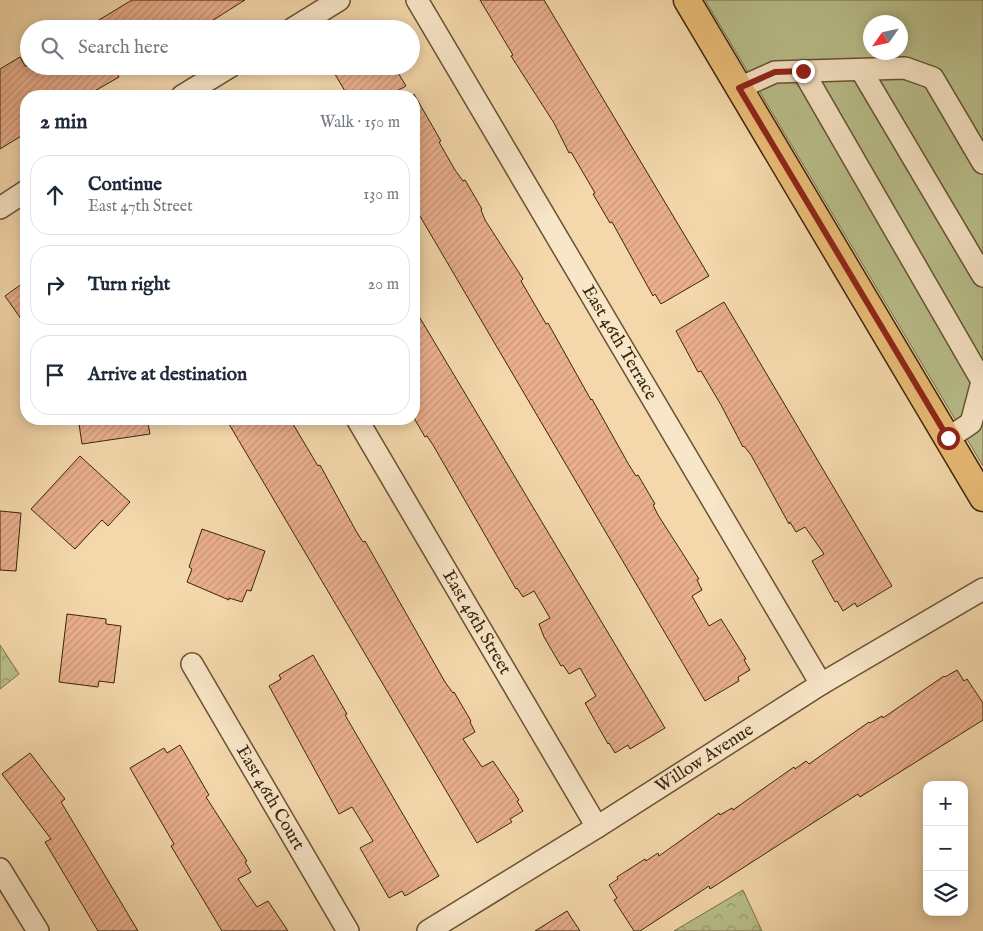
<!DOCTYPE html>
<meta charset="utf-8">
<style>
:root{--surface:#fff;--page:#f6f6f7;--text:#1f2937;--muted:#747a83;--line:#e0e1e3}
body{margin:0;font-family:"IM FELL English",serif;background:var(--page);color:var(--text)}
.controls{position:absolute;right:15px;bottom:15px;display:grid;overflow:hidden;border-radius:10px;box-shadow:0 2px 12px #0003}
.controls button{width:45px;height:45px;display:grid;place-items:center;padding:0;border:0;border-bottom:1px solid var(--line);background:var(--surface);color:var(--text);font:25px sans-serif}
.compass{position:absolute;left:863px;top:15px;width:45px;height:45px;border-radius:50%;background:var(--surface);box-shadow:0 2px 12px #0003;rotate:236deg}
.stop{position:absolute;width:15px;height:15px;margin:-11px;border:4px solid #8f2418;border-radius:50%;background:#fff}
.stop.end{background:#8f2418;border-color:#fff;box-shadow:0 1px 5px #0008}
.list{margin:0;padding:0;list-style:none}
h2{display:flex;justify-content:space-between;align-items:center;height:65px;margin:0;padding:0 20px;font-size:21px}
h2 small{font-size:16px;font-weight:400;color:var(--muted)}
.list li{display:grid;grid-template-columns:32px 1fr auto;gap:15px;align-items:center;box-sizing:border-box;height:80px;margin:0 10px 10px;padding:0 10px;border:1px solid var(--line);border-radius:20px}
.list b{display:block;font-size:19px;white-space:nowrap}
.list p{margin:0;font-size:16px;white-space:nowrap;color:var(--muted)}
.list em{font-size:16px;font-style:normal;color:var(--muted)}
.icon{flex:none;width:28px;height:28px;fill:none;stroke:currentColor;stroke-width:2;stroke-linecap:round;stroke-linejoin:round}
.map{position:relative;flex:none;width:983px;height:931px;overflow:hidden}
.search{position:absolute;background:var(--surface);box-shadow:0 2px 12px #0003;left:20px;top:20px;width:400px;height:55px;display:flex;align-items:center;gap:12px;box-sizing:border-box;padding:0 18px;border-radius:28px;color:var(--muted);font-size:19px}
.panel{position:absolute;background:var(--surface);box-shadow:0 2px 12px #0003;left:20px;top:90px;width:400px;height:335px;border-radius:20px}
.map>svg:first-child{display:block}
.grass{fill:#b9bf8b;stroke:#7a724b;fill-rule:evenodd}
.forest{fill:url(#forest-crowns);stroke:#7a724b}
.building{fill:url(#building-hatch);stroke:#3a260b}
.lines{fill:none;stroke-linecap:round;stroke-linejoin:round}
.minor-casing{stroke:#685233;stroke-width:24}
.major-casing{stroke:#3a260b;stroke-width:29}
.minor{stroke:#f8e6c8;stroke-width:21}
.major{stroke:#eabc76;stroke-width:26}
.route{stroke:#8f2418;stroke-width:6}
.labels{text-anchor:middle;dominant-baseline:central;stroke-width:4.5;stroke-linejoin:round;paint-order:stroke}
.street-label{font-size:18px;fill:#3a260b;stroke:#f8e6c8}
</style>
<div class="map">
<svg width="983" height="931" viewBox="0 0 983 931">
<defs>
<pattern id="forest-crowns" width="20" height="18" patternUnits="userSpaceOnUse" patternTransform="scale(1.25)"><rect width="20" height="18" fill="#b9bf8b"/><path d="M2 6a3 3 0 1 1 6 0M12 15a3 3 0 1 1 6 0" fill="none" stroke="#979b70"/></pattern>
<pattern id="building-hatch" width="6" height="6" patternUnits="userSpaceOnUse" patternTransform="scale(1.25)"><rect width="6" height="6" fill="#eaaf8e"/><path d="M-1 1l2-2M0 6l6-6M5 7l2-2" fill="none" stroke="#c99679"/></pattern>
</defs>
<rect width="100%" height="100%" fill="#f4d8ab"/>
<filter id="stains"><feTurbulence type="fractalNoise" baseFrequency=".004" numOctaves="4"/><feColorMatrix values="0 0 0 0 .2 0 0 0 0 .09 0 0 0 0 .02 0 0 0 .5 -.17"/></filter>
<radialGradient id="worn" r=".72"><stop offset=".6" stop-color="#630" stop-opacity="0"/><stop offset="1" stop-color="#630" stop-opacity=".3"/></radialGradient>
<path class="grass" d="M705,0H983V466ZM870,22H900V52H870Z"/>
<path class="forest" d="M0,645L19,674L0,689Z
M743,890L762,931H674Z"/>
<path class="building" d="M132,0H245L199,29H84Z
M480,0H544L709,276L661,304L655,294L653,296L612,222L610,223L593,194L595,193L571,152L569,153L554,123L511,56L513,55Z
M20,57L25,66H112L119,77L86,96H26V133L0,149V69Z
M330,66H394L406,86L388,96H348Z
M414,94L441,141L439,142L455,170L463,181L465,180L482,209L481,210L485,220L523,279L521,281L546,324L548,323L591,400L592,399L629,465L636,476L638,475L655,504L653,505L658,515L699,579L697,580L702,590L692,596L709,626L721,619L746,659L744,660L750,670L738,677L739,681L705,701L414,206Z
M26,281V326L5,296Z
M724,302L892,586L857,607L855,603L843,611L837,601L835,602L812,561L824,554L805,527L796,532L790,522L789,524L751,455L744,446L743,447L721,405L701,371L698,372L676,331Z
M414,308L665,728L630,749L628,745L615,753L609,743L608,744L585,703L596,696L580,668L569,674L563,665L561,666L544,637L539,624L550,618L534,591L523,597L517,588L516,589L433,445L427,436L425,437L414,418Z
M110,419H147L150,434L82,444L79,424Z
M226,419H290L318,466L320,465L356,531L363,542L365,541L445,682L453,693L454,692L471,721L470,722L475,732L463,739L482,767L493,761L519,800L517,801L523,811L510,819L512,822L477,843Z
M80,456L130,502L108,526L102,520L75,549L31,509Z
M0,511L21,513L16,571L0,570Z
M202,529L265,551L251,591L247,590L242,602L229,598V600L187,582L192,569L189,567Z
M67,614L106,619V624L121,626L114,683L99,681L98,687L59,682Z
M313,655L347,714L345,715L439,876L405,896L402,891L389,898L360,848L373,841L352,807L339,814L269,686L281,679L279,675Z
M957,670L964,681L967,679L983,703V720L860,797L858,794L710,889L709,886L640,931H634L614,900L617,898L609,885L618,879L617,877L645,859L646,861L658,853L659,856L719,813L720,815L732,808L733,810L794,767L795,769L806,761L809,764L869,722L870,723L882,716L883,718L944,676L945,677Z
M180,745L209,795L206,797L247,861L245,862L251,872L238,879L257,907L268,901L288,931H222L171,846L174,844L130,768L164,748L167,753Z
M30,753L65,799L61,802L138,931H98L45,842L51,839L2,774Z
M567,911L580,931H535Z"/>
<g class="lines">
<g class="minor-casing">
<g id="minor">
<path id="s1" d="M417,0L821,684"/>
<path d="M292,29L339,0"/>
<path d="M861,70L983,276"/>
<path d="M803,71L982,381"/>
<path d="M739,88L775,72L905,68L933,78L983,163"/>
<path d="M182,96L231,66"/>
<path d="M0,208L26,191"/>
<path id="s2" d="M357,419L597,827"/>
<path d="M947,439L971,423L983,378"/>
<path id="s3" d="M192,664L348,931"/>
<path d="M0,869L38,931"/>
<path id="s4" d="M428,931L597,827L821,684L983,589"/>
</g>
</g>
<g class="major-casing">
<path id="major" d="M687,0L983,498"/>
</g>
<use href="#minor" class="minor"/>
<use href="#major" class="major"/>
</g>
<g class="lines">
<path class="route" d="M803,71L775,72L739,88L948,438"/>
</g>
<g class="labels">
<g class="street-label">
<text stroke="none"><textPath href="#s1" startOffset="398">East 46th Terrace</textPath></text>
<text stroke="none"><textPath href="#s2" startOffset="236">East 46th Street</textPath></text>
<text stroke="none"><textPath href="#s4" startOffset="326">Willow Avenue</textPath></text>
<text stroke="none"><textPath href="#s3" startOffset="155">East 46th Court</textPath></text>
</g>
</g>
<rect width="100%" height="100%" filter="url(#stains)"/>
<rect width="100%" height="100%" fill="url(#worn)"/>
</svg>
<div class="controls">
<button>+</button>
<button>−</button>
<button><svg class="icon" aria-label="layers" viewBox="0 0 24 24"><path d="M12 4l9 5-9 5-9-5zM3 14l9 5 9-5"/></svg></button>
</div>
<svg class="compass" viewBox="-18 -18 36 36"><path d="M0-13l5 13h-10z" fill="#e53935"/><path d="M0 13l5-13h-10z" fill="#747a83"/></svg>
<div class="stop" style="left:948px;top:438px"></div>
<div class="stop end" style="left:803px;top:71px"></div>
<div class="search"><svg class="icon" aria-label="search" viewBox="0 0 24 24"><circle cx="10" cy="10" r="6"/><path d="M15 15l6 6"/></svg>Search here</div>
<section class="panel">
<h2>2 min<small>Walk · 150 m</small></h2>
<ul class="list">
<li><svg class="icon" aria-label="ahead" viewBox="0 0 24 24"><path d="M12 20V5M6 11l6-6 6 6"/></svg><div><b>Continue</b><p>East 47th Street</p></div><em>130 m</em></li>
<li><svg class="icon" aria-label="right" viewBox="0 0 24 24"><path d="M7 20v-9h11M14 6l5 5-5 5"/></svg><div><b>Turn right</b></div><em>20 m</em></li>
<li><svg class="icon" aria-label="arrive" viewBox="0 0 24 24"><path d="M6 21V4h12l-3 4 3 4H6"/></svg><div><b>Arrive at destination</b></div></li>
</ul>
</section>
</div>
